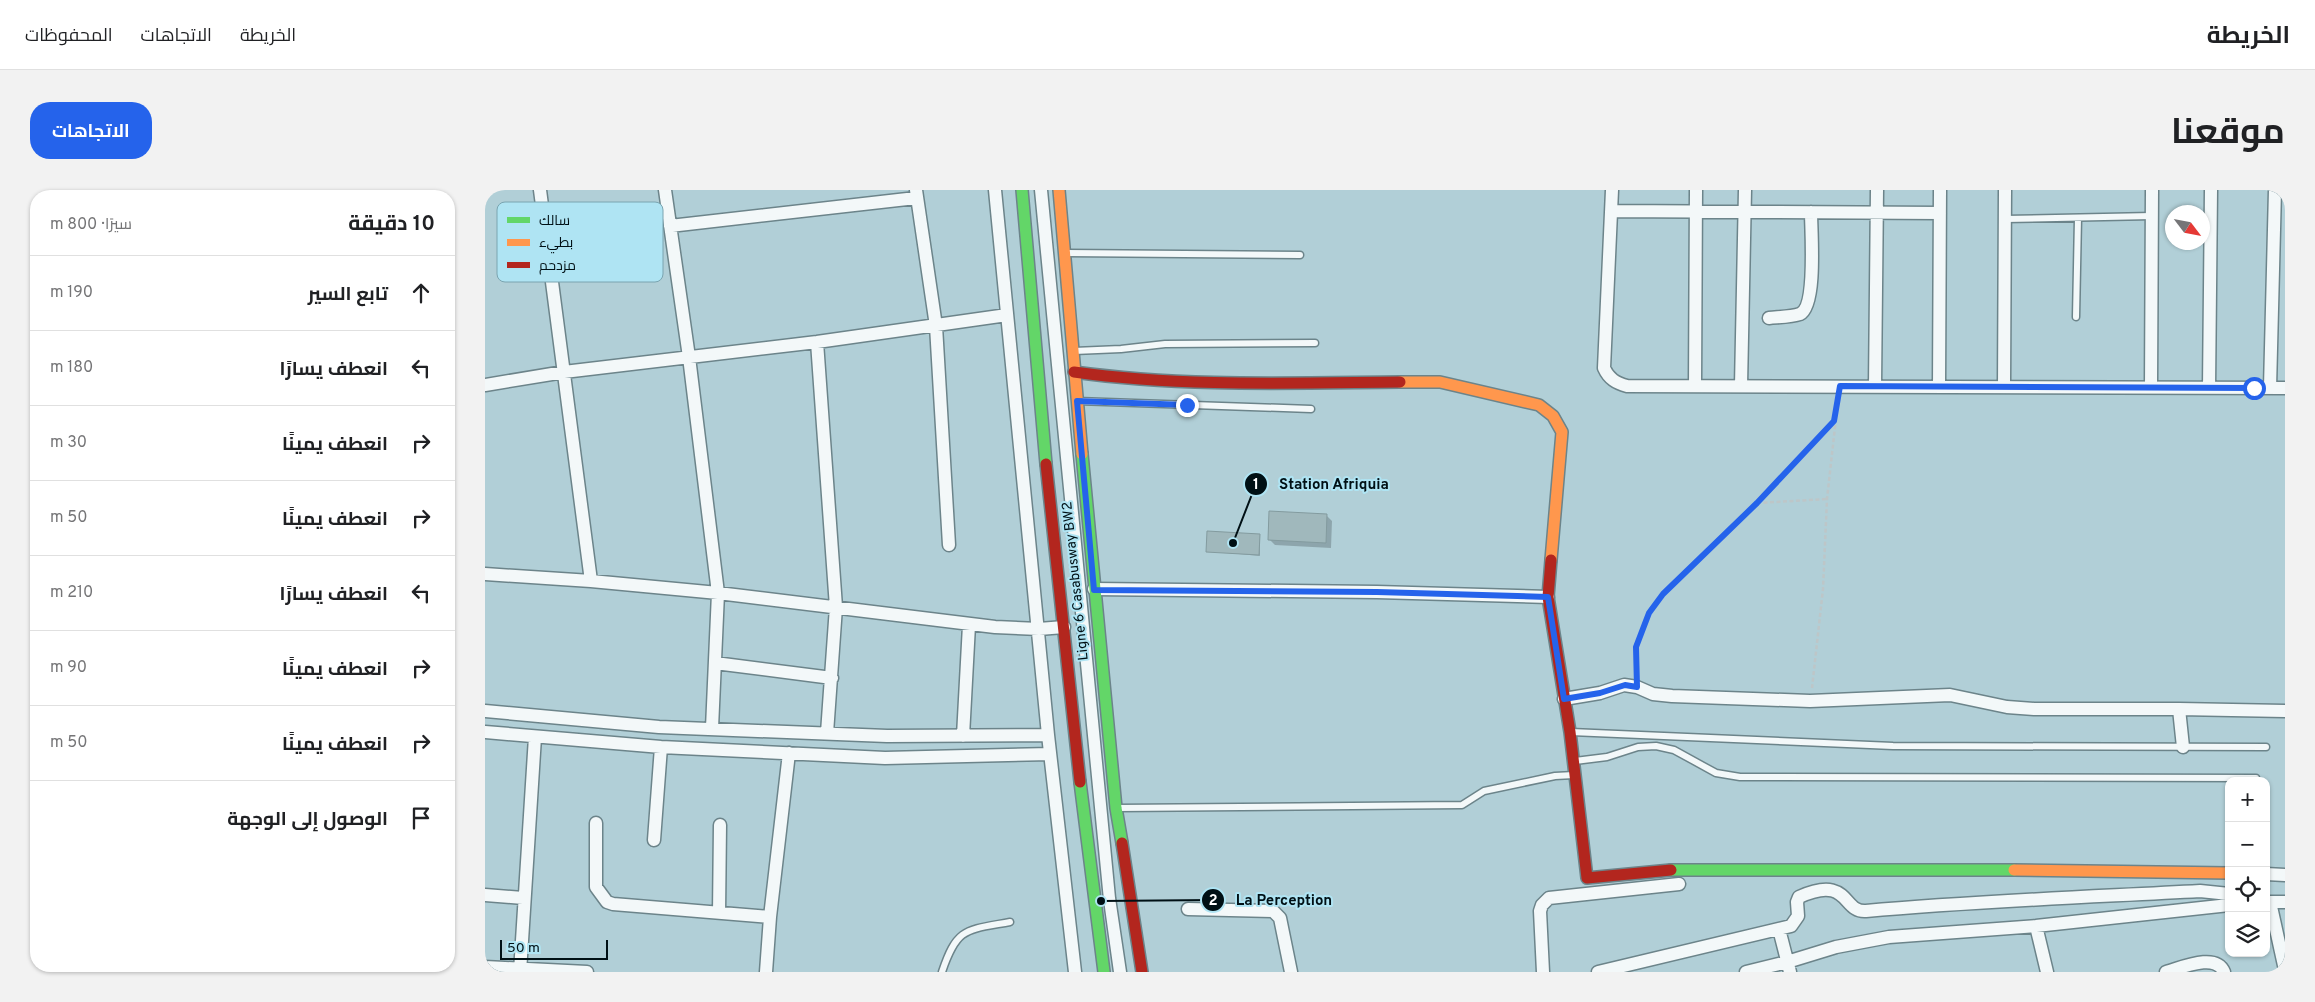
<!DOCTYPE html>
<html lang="ar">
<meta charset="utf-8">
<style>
:root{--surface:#fff;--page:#f2f2f2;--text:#202124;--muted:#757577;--line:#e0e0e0;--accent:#2563eb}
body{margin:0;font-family:Overpass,Cairo,sans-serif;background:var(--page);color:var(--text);direction:rtl}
.controls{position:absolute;right:15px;bottom:15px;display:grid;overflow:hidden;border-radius:10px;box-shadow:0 1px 4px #0004}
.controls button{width:45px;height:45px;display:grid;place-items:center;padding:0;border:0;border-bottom:1px solid var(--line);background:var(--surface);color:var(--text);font:25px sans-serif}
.compass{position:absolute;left:1680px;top:15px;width:45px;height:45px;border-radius:50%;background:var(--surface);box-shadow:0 1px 4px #0004;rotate:122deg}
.scale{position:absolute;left:15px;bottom:12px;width:108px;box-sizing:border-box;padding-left:5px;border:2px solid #001015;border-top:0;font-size:14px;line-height:18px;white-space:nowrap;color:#001015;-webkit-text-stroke:4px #afe4f3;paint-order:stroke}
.stop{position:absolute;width:15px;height:15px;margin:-11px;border:4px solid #2563eb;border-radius:50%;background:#fff}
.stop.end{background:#2563eb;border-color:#fff;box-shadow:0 1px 5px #0008}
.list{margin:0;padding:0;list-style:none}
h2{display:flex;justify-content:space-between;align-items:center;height:65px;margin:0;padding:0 20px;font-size:21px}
h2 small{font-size:16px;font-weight:400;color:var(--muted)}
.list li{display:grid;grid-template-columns:32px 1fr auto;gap:15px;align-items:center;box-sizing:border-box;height:75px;padding:0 20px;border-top:1px solid var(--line)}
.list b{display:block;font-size:19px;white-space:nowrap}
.list em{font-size:16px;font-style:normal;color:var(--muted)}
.icon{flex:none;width:28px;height:28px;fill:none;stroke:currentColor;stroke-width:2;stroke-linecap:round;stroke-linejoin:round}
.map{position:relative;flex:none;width:1800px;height:782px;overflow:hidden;direction:ltr;border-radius:20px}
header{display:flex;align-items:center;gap:30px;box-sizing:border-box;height:70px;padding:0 25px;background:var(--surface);border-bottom:1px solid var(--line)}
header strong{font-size:24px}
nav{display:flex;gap:28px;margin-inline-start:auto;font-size:18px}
.intro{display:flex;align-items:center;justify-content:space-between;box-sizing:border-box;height:120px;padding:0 30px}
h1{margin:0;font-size:35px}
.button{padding:12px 22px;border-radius:20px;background:var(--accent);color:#fff;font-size:18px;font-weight:700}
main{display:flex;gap:30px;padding:0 30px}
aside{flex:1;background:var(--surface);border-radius:20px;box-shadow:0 1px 4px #0004}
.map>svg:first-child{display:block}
.shadow{fill:#0003}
.building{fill:#a0b8bc;stroke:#839b9f}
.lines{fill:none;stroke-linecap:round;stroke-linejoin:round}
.lane-casing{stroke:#6c848a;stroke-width:9}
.street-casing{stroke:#6c848a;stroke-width:15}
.fast-casing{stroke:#6c848a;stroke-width:14}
.slow-casing{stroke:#6c848a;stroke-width:14}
.jam-casing{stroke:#6c848a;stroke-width:14}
.path{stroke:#bdc6c8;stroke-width:2.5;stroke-dasharray:4 2.5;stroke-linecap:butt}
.lane{stroke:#f3f8f9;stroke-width:6}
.street{stroke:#f3f8f9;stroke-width:12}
.fast{stroke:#63d668;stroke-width:11}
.slow{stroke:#ff974d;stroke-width:11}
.jam{stroke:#b3261e;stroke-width:11}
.route{stroke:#2563eb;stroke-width:6}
.labels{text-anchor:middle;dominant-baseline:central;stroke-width:4;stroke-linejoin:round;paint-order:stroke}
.street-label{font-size:14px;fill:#001015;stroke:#afe4f3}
.key{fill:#afe4f3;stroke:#7aa4b0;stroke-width:1}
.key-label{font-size:14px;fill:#001015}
.leader{fill:none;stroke:#001015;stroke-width:2}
.callout-dot{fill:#001015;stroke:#afe4f3;stroke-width:2}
.mark-label{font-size:15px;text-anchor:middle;font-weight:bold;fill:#fff}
.callout-label{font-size:15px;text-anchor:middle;font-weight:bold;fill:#001015;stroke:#afe4f3;stroke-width:4;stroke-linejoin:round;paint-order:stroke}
</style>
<header>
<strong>الخريطة</strong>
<nav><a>الخريطة</a><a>الاتجاهات</a><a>المحفوظات</a></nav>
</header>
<div class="intro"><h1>موقعنا</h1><a class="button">الاتجاهات</a></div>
<main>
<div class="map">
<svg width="1800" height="782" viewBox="0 0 1800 782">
<rect width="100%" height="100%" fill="#b1cfd7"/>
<path class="shadow" d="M841,325L847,331L846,358L790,355L784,349Z
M775,345V366L722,361Z"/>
<path class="building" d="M784,321L842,324L841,353L783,350Z
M722,341L775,344L774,365L721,362Z"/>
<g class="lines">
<g class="lane-casing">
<path id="lane" d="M553,0L622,710L632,782
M559,0L627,708L638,782
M1520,29L1667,26
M581,63L815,65
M1591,127L1593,28
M589,161L636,159L680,154L830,153
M592,211L826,219
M1086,542L1408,556L1781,557
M1090,571L1122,567L1153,557L1171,556L1189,560L1231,583L1255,587L1771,588
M632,618L977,615L999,601L1070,586L1089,585
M457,782C472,737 481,740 525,732"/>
</g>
<g class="street-casing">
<path id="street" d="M55,0L106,391
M180,0L204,167L233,403L227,538
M431,0L451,136L464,355
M510,0L563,545L590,782
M1127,0L1119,178C1124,189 1131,193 1142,196L1800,198
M1126,21L1455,23
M185,36L431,8
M1284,128C1293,127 1306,127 1315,124C1332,116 1326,41 1326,22
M332,152L351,417L342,543
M0,195L79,182L332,152L522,125
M1210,196L1211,0
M1256,196L1260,0
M1390,196L1392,0
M1454,197L1455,0
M1519,197L1520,0
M1666,197L1667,0
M1724,198L1726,0
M1785,198L1790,0
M0,384L106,391L233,403L510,437L554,439L579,437
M609,399L892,402L1063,407
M230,473L347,488
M1079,509L1115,503L1139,495L1152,497L1168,504L1187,506L1325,511L1465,505L1522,517L1549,519H1694L1698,557
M1694,519L1800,521
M0,521L174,537L402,546L563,545
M0,542L176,557L400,568L565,564
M478,546L484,435
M111,633V697L122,712L128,714L285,727
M169,650L176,557
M1781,684L1800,685
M0,705L38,708
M1781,712H1800
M1785,712L1800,780
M703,719L788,721L795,728L806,782
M234,723L235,635
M1551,736L1562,782
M1294,739L1305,782
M0,777L102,782
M35,782L50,547
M281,782L285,727L304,563
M1058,782L1055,721L1057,715L1064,708L1194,694
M1113,782L1306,736L1313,726L1312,712L1314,707C1365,684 1357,723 1381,721C1492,711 1604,707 1715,701L1744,704
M1261,782L1302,772L1351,757L1404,747L1551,736L1744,715
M1681,782C1696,778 1731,762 1739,782"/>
</g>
<g class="fast-casing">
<path id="fast" d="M537,0L561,274
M597,264L631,618L637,653
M595,592L619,782
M1186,680H1529"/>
</g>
<g class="slow-casing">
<path id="slow" d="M574,0L597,264
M915,192H955L1054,215L1068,226L1077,242L1066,370
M1529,680L1744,683"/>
</g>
<g class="jam-casing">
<path id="jam" d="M589,182C697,197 806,193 915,192
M561,274L595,592
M1066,370L1063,407L1085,542L1102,688L1186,680
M637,653L657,782"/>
</g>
<path class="path" d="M1272,313L1342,309
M1152,485L1151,457L1164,423L1178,404L1272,313L1349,231
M1327,498L1338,399L1342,309L1353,210"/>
<use href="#lane" class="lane"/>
<use href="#street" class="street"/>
<use href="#fast" class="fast"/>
<use href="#slow" class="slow"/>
<use href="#jam" class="jam"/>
</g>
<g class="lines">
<path class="route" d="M702,215L592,211L609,400L892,402L1063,407L1079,509L1115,503L1140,495L1152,497L1151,457L1164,423L1178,404L1272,313L1349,231L1355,196L1769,198"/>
</g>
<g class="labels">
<g class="street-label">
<text transform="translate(591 391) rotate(-96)">Ligne 6 Casabusway BW2</text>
</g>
</g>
<rect x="12" y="12" width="166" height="80" rx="8" class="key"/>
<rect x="22" y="27" width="23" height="6" fill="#63d668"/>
<rect x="22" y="49" width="23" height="7" fill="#ff974d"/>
<rect x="22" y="72" width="23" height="6" fill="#b3261e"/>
<g class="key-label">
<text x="54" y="35">سالك</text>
<text x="54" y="57">بطيء</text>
<text x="54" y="80">مزدحم</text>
</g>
<path class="leader" d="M748 353L771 294M616 711L728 710"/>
<g class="callout-dot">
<circle cx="748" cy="353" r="5"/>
<circle cx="616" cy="711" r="5"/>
<circle cx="771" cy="294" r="12"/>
<circle cx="728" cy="710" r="12"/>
</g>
<g class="mark-label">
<text x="771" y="299">1</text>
<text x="728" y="715">2</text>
</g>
<g class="callout-label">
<text x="849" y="299">Station Afriquia</text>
<text x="799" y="715">La Perception</text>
</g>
</svg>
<div class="controls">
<button>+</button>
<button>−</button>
<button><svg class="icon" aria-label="locate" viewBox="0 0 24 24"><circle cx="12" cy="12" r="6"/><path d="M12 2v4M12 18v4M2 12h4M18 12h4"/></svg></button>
<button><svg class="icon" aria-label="layers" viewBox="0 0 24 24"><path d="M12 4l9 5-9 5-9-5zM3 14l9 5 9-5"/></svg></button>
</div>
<svg class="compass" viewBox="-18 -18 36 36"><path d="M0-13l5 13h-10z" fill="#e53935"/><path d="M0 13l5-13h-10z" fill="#757577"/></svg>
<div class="scale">50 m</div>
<div class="stop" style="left:1769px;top:198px"></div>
<div class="stop end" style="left:702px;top:215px"></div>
</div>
<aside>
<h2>10 دقيقة<small>سيرًا · 800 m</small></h2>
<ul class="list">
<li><svg class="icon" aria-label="ahead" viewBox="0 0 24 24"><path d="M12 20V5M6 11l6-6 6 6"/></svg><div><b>تابع السير</b></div><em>190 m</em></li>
<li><svg class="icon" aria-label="left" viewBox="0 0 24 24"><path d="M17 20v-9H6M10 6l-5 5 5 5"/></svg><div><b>انعطف يسارًا</b></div><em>180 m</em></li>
<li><svg class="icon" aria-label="right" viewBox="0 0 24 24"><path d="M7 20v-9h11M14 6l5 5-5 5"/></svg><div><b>انعطف يمينًا</b></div><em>30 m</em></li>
<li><svg class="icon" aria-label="right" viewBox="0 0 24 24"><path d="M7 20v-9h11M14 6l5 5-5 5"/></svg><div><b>انعطف يمينًا</b></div><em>50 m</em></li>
<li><svg class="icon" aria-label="left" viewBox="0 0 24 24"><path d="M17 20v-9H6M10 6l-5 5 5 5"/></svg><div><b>انعطف يسارًا</b></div><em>210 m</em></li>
<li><svg class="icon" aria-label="right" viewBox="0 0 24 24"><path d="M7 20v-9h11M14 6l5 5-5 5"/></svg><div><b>انعطف يمينًا</b></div><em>90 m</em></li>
<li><svg class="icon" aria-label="right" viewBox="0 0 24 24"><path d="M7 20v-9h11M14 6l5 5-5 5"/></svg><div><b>انعطف يمينًا</b></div><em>50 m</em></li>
<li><svg class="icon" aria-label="arrive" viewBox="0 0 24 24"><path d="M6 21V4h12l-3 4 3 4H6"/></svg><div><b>الوصول إلى الوجهة</b></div></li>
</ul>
</aside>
</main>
